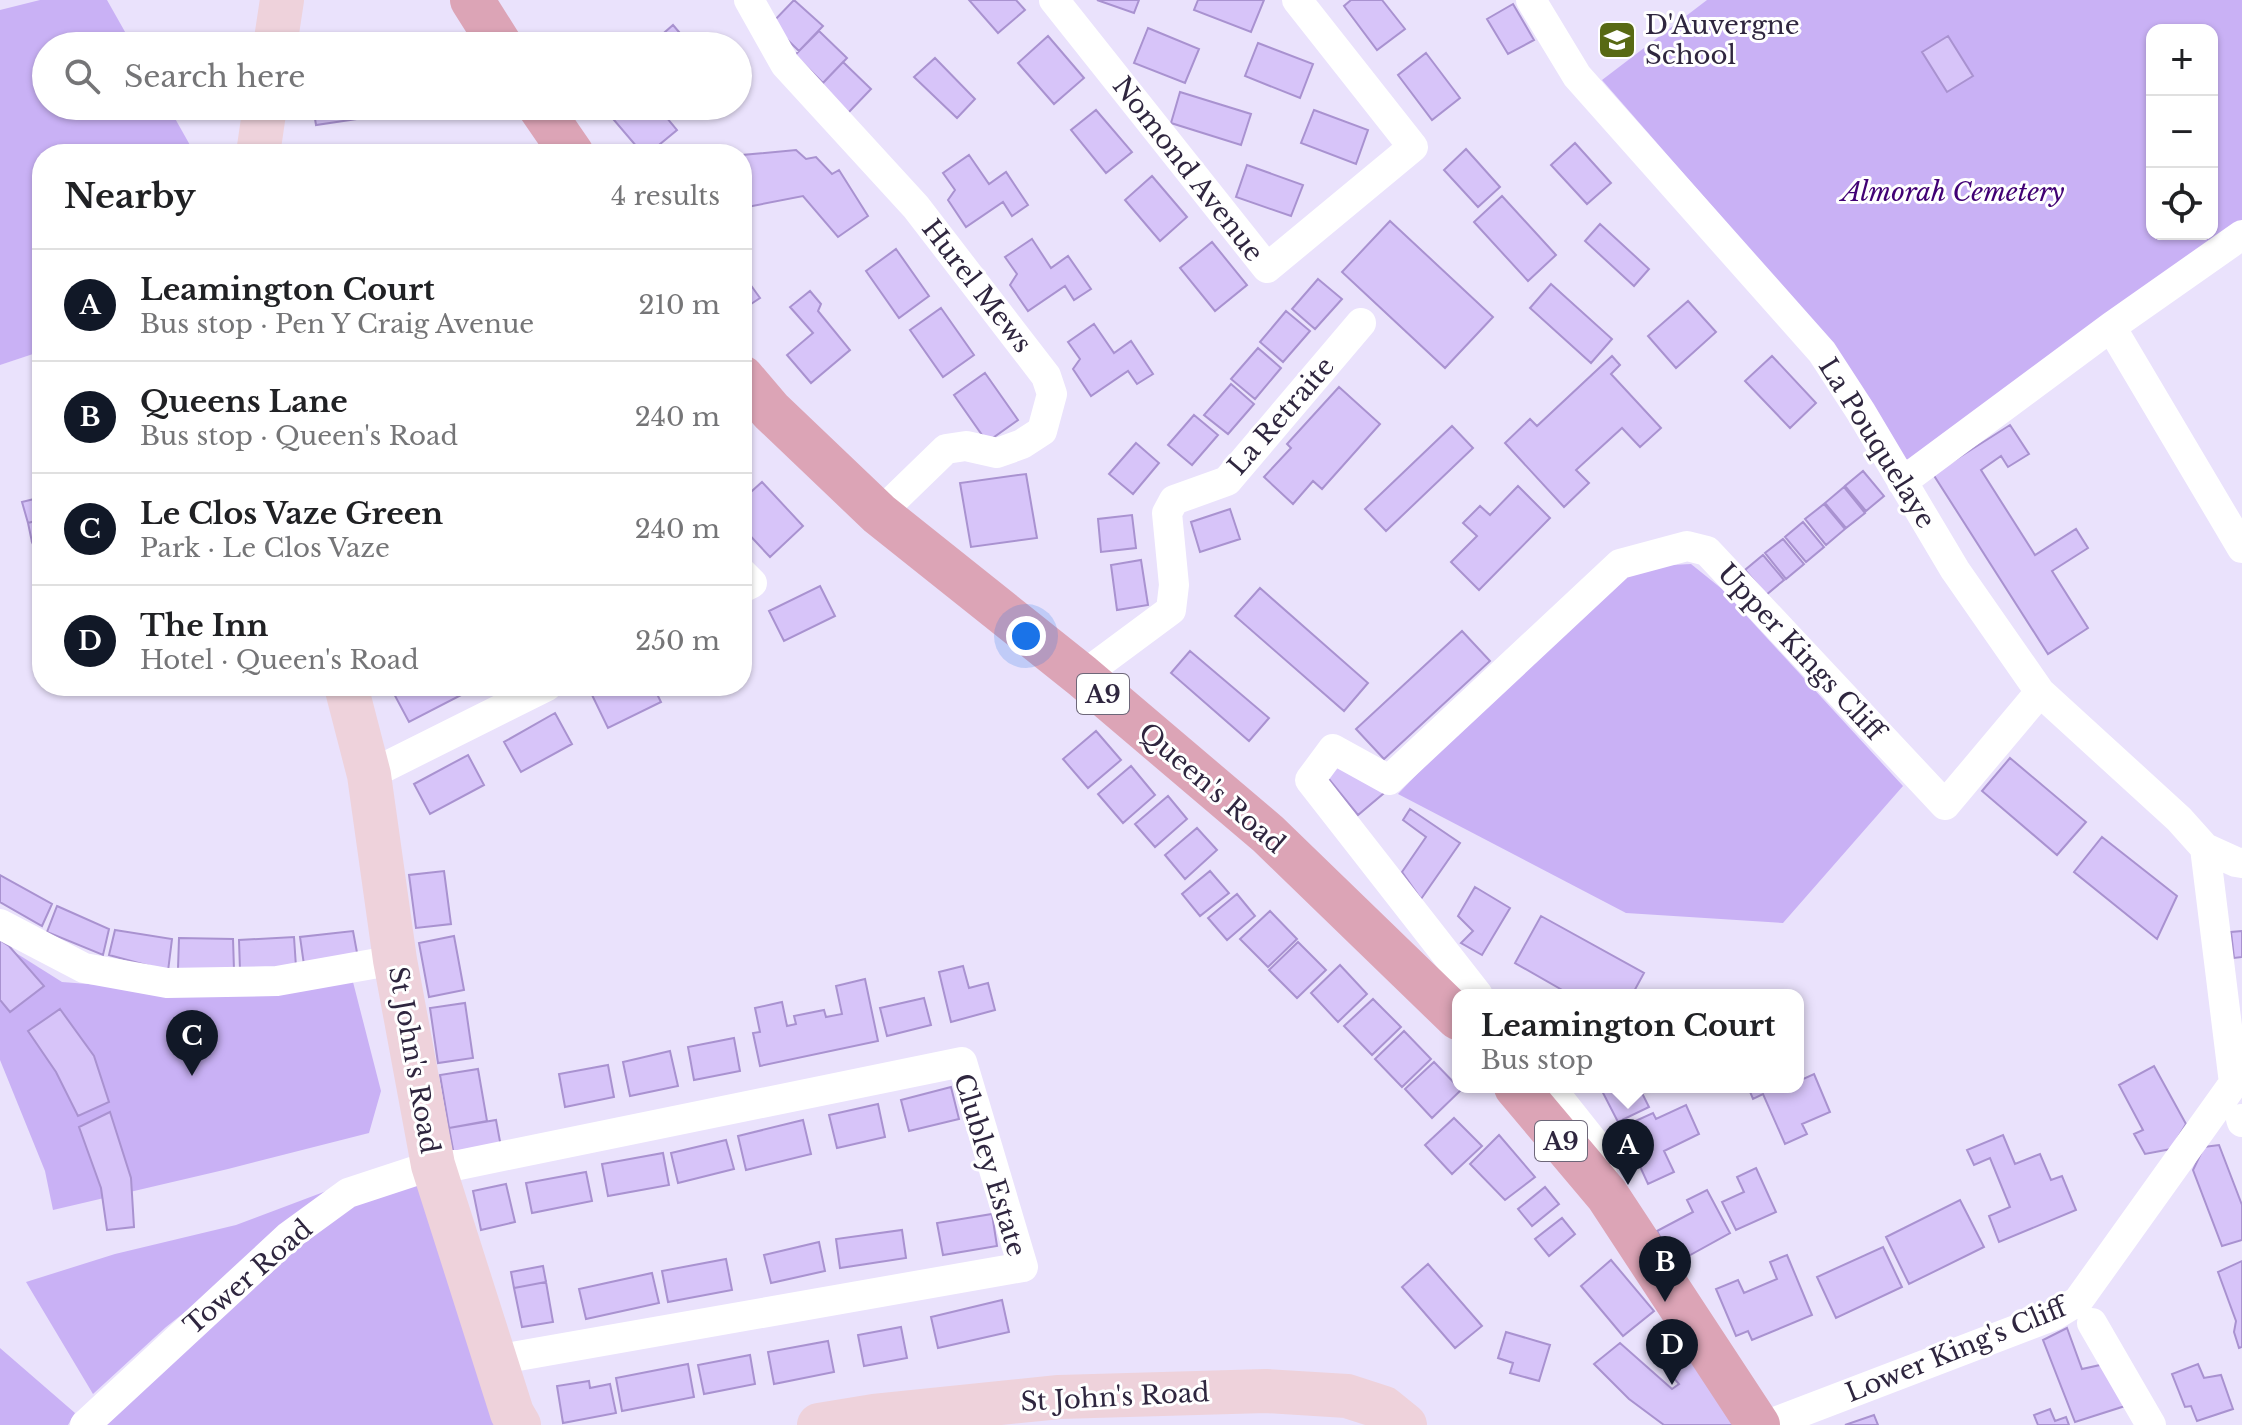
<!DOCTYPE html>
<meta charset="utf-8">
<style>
:root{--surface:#fff;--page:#f2f2f2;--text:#202124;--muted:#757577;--line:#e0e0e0;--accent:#111827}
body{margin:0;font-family:"Libre Baskerville",serif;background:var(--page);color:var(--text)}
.controls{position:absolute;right:24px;top:24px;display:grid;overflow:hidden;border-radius:16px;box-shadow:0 2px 6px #0004}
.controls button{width:72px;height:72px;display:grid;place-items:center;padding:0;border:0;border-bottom:2px solid var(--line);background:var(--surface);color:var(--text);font:40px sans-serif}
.you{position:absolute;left:1026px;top:636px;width:28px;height:28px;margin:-20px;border:6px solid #fff;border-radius:50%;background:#1a73e8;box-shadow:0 0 0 12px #1a73e833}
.badge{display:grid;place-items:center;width:52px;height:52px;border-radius:50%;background:var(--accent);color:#fff;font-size:26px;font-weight:700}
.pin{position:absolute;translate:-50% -66px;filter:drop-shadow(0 2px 4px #0008)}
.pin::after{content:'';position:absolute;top:42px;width:28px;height:24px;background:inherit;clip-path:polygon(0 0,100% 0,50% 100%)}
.popup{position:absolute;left:1452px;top:989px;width:352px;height:104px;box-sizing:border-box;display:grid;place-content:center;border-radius:16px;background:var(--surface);filter:drop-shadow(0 2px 6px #0005);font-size:26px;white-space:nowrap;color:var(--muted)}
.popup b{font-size:30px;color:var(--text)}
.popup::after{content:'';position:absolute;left:50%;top:100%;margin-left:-16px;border:16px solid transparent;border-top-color:var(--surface)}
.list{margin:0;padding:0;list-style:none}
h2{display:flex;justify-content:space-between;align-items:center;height:104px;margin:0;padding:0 32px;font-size:34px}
h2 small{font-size:26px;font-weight:400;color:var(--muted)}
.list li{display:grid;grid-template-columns:52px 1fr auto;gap:24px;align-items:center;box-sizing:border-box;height:112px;padding:0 32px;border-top:2px solid var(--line)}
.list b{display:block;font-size:30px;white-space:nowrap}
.list p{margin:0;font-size:26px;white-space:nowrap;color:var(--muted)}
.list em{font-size:26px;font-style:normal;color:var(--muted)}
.icon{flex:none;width:44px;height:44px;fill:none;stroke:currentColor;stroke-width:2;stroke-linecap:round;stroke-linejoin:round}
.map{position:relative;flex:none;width:2242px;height:1425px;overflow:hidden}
.search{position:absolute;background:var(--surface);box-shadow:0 2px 6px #0004;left:32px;top:32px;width:720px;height:88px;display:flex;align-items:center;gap:20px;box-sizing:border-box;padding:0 28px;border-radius:44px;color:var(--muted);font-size:30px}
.panel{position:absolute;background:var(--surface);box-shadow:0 2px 6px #0004;left:32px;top:144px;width:720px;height:552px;border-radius:32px}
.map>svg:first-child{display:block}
.green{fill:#c9b1f5;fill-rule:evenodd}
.building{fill:#d7c4f9;stroke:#a992d0;stroke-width:2}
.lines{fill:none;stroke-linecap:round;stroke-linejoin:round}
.minor{stroke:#fff;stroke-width:30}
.secondary{stroke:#eed2db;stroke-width:44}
.primary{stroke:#dca4b6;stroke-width:44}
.labels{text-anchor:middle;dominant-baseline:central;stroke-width:6;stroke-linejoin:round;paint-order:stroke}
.shield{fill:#fff;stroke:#6d6779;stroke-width:2}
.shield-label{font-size:24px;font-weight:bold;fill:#2f263f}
.poi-label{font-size:26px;fill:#2f263f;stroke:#fff;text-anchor:start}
.street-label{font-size:26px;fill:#2f263f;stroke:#fff}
.park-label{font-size:26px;font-style:italic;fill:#410174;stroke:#fff}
</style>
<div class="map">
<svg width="2242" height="1425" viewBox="0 0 2242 1425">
<rect width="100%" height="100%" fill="#eae2fc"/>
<path class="green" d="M40,0H107L133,46H46V106H168L195,154H42V351L0,365V10Z
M1707,0H2242V220L2100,322L1915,461L1905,459L1826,337L1602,80ZM2152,30H2212V234H2152Z
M1691,564L1722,589L1903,786L1783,923L1626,913L1398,794L1475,713L1621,579L1653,566Z
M0,943L62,982L191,992L353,982L381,1091L369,1133L228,1169L53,1210L45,1171L0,1060Z
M423,1181L501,1425H102L296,1245L350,1205Z
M329,1190L331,1197L166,1327L93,1394L26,1282L115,1254L236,1225Z
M0,1348L75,1413L68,1425H0Z"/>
<path class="building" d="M794,0L823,26L799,51L771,24Z
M969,0H1016L1025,10L998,33Z
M1097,0H1139L1134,13Z
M1198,0H1264L1251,32L1194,10Z
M1351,0H1382L1405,29L1377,50L1344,6Z
M1513,4L1534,40L1508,54L1487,19Z
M673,25L691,46H649Z
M1148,28L1199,49L1185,83L1134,63Z
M819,31L847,58L823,83L795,55Z
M1048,36L1084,78L1054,104L1018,63Z
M1948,36L1973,76L1947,92L1922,52Z
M1258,43L1313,64L1300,98L1245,76Z
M1426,53L1460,98L1432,120L1398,75Z
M935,58L975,99L957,118L914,77Z
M843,62L871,89L847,114L819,87Z
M1180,92L1251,114L1241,145L1171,123Z
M313,106H390L391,114L316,125Z
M602,106H657L677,130L648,154H643Z
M1096,110L1132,152L1106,173L1071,130Z
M1314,110L1368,130L1356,164L1301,143Z
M1575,143L1611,183L1587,204L1551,165Z
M1466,149L1500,187L1478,207L1444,170Z
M796,150L806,159L816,157L832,174L839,170L868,216L838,237L803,196L742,208V155Z
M969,155L989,184L1006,172L1028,205L1012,216L1003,202L966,227L948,200L955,190L943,173Z
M1247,165L1303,185L1291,216L1236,197Z
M1152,176L1187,217L1160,241L1125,200Z
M1502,196L1556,255L1528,281L1474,222Z
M1390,221L1493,317L1445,368L1342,272Z
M1600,224L1649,269L1634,286L1585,241Z
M1032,239L1051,268L1068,256L1091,289L1074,300L1065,286L1028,311L1010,285L1017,274L1005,257Z
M1212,242L1247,285L1215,311L1180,268Z
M896,249L929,296L899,318L866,271Z
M742,273L760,298L742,310Z
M1318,279L1342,299L1315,329L1292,309Z
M1551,284L1612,339L1591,363L1530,308Z
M810,291L821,304L818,311L850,350L811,383L787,355L813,333L790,307Z
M1688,301L1716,332L1676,368L1648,336Z
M941,308L974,355L943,377L910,330Z
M1286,311L1310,331L1283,362L1260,342Z
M1094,324L1114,353L1131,341L1153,374L1137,384L1128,371L1091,396L1073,369L1080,359L1068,342Z
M1258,348L1281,368L1255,399L1231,379Z
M1612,356L1620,365L1611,374L1661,428L1640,447L1622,428L1576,470L1589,483L1564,507L1505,443L1530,419L1537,426Z
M1772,356L1816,403L1790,428L1745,381Z
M985,373L1018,420L987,442L954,395Z
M1231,384L1254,404L1228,434L1204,415Z
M1339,387L1380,424L1322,489L1313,481L1293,504L1264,477L1291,448L1287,444Z
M1194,415L1218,435L1192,465L1168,445Z
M2010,425L2029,454L2008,467L2001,456L1981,470L2035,555L2076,529L2088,548L2052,571L2088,628L2048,654L1933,474Z
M1452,426L1473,448L1386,531L1365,509Z
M1136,443L1159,463L1133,494L1109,474Z
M1863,471L1884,496L1866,511L1845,486Z
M1026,474L1037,538L971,547L960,483Z
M762,482L803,526L770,557L742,527V500Z
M1518,486L1550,518L1479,590L1451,562L1477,536L1463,523L1480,506L1490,515Z
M1844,487L1865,513L1846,528L1825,503Z
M42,497V519L28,523L22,502Z
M1824,504L1845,529L1826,545L1805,519Z
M1230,509L1240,539L1200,552L1191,522Z
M1132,515L1136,548L1101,552L1098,519Z
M42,519V540L32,542L28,523Z
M1803,522L1824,547L1806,562L1785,537Z
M1783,539L1804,564L1786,579L1765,553Z
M42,540V560L40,561L32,542Z
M1763,555L1784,580L1766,595L1745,570Z
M1141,560L1148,605L1117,610L1111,565Z
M820,586L835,616L784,641L769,611Z
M1260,588L1368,683L1344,711L1235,616Z
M1462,631L1490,661L1384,759L1356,729Z
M1190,651L1269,718L1249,741L1171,673Z
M406,686H464L467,692L409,722L393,692Z
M611,686H653L661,702L608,728L592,695Z
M555,713L572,744L521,772L504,742Z
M1096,731L1121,760L1088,788L1063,759Z
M468,755L484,785L430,814L414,784Z
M1341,757L1390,788L1358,815L1328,778Z
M2010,758L2086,822L2057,855L1982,791Z
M1131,766L1155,795L1123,823L1098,794Z
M1168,796L1187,819L1155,847L1135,824Z
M1410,809L1460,843L1421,899L1402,872L1426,837L1403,820Z
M1197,828L1217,850L1185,879L1165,855Z
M2102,837L2177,896L2157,939L2074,872Z
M444,871L451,924L416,928L409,875Z
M1210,871L1229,893L1200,916L1182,894Z
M0,875L52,904L42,926L0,902Z
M1475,887L1510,908L1482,955L1461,943L1473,931L1458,916Z
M1237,894L1255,916L1227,940L1208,918Z
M57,906L109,929L103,955L47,932Z
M1270,911L1297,939L1268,967L1240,939Z
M1541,916L1644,973L1632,995H1571L1515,963Z
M115,930L172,939L168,971L109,955Z
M353,931L358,958L304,965L300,937Z
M2242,931V957L2234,958L2231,932Z
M454,936L464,990L429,997L419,943Z
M294,937L296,967L240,970L239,940Z
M179,938L233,939L234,970L178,969Z
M0,940L9,946L44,986L10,1012L0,1000Z
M1298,942L1326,970L1297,998L1269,970Z
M1340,965L1367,994L1338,1022L1311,993Z
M963,966L969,988L988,983L995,1010L951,1022L939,972Z
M865,979L878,1041L760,1066L753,1033L760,1032L755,1008L782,1002L787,1026L796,1024L794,1016L824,1010L826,1017L842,1014L836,986Z
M924,998L931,1025L887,1036L880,1008Z
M1373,999L1401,1027L1372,1055L1344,1026Z
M465,1003L473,1058L438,1063L430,1008Z
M60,1009L94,1056L109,1102L78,1116L56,1072L28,1031Z
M1404,1031L1431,1059L1402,1087L1375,1059Z
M734,1038L740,1071L694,1080L688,1047Z
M670,1051L678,1086L630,1096L623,1062Z
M1434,1062L1461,1090L1432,1118L1405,1089Z
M608,1065L614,1097L565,1107L559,1074Z
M2154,1066L2186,1124L2171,1149L2145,1154L2134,1134L2143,1130L2119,1085Z
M478,1069L487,1121L449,1128L440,1075Z
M1814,1074L1830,1112L1802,1124L1807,1134L1785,1144L1763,1094L1753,1099L1748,1087H1798V1079L1799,1081Z
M951,1087L959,1119L909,1131L901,1100Z
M1600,1087H1639L1649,1107L1618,1122Z
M878,1104L885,1137L837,1148L829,1115Z
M1686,1105L1699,1134L1664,1151L1674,1172L1648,1184L1622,1127L1653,1113L1656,1119Z
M110,1112L131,1178L134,1227L107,1230L101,1188L79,1127Z
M1454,1118L1482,1146L1452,1174L1425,1145Z
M496,1120L501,1147L454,1155L449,1128Z
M803,1120L811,1154L746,1170L738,1136Z
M1499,1135L1535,1177L1505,1200L1470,1164Z
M2003,1135L2015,1164L2040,1154L2051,1180L2062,1176L2076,1210L1999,1242L1989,1216L2010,1207L1990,1158L1974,1165L1967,1150Z
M726,1140L734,1169L678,1183L671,1153Z
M2219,1145L2242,1205V1240L2222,1246L2193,1170L2204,1147Z
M663,1153L669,1185L608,1196L602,1164Z
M1756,1168L1776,1212L1736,1230L1722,1202L1744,1192L1737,1177Z
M586,1172L592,1201L532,1213L526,1183Z
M506,1184L515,1222L481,1230L473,1191Z
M1545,1187L1559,1204L1532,1226L1518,1209Z
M1707,1190L1730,1233L1674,1264L1657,1231L1693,1212L1687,1200Z
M1960,1200L1984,1247L1909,1284L1886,1237Z
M992,1214L997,1246L943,1255L937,1223Z
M1562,1218L1575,1234L1549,1256L1535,1239Z
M902,1230L906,1258L840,1268L836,1239Z
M819,1242L825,1271L771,1283L764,1255Z
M1883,1247L1902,1287L1836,1318L1817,1277Z
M1787,1255L1812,1315L1752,1340L1748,1331L1736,1336L1716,1289L1738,1280L1744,1293L1777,1279L1770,1262Z
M726,1259L732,1290L668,1302L662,1271Z
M1611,1260L1654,1311L1623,1336L1581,1286Z
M2242,1261V1347L2239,1348L2234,1332L2236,1321L2218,1272Z
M1428,1264L1482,1326L1455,1348L1402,1287Z
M543,1266L546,1282L514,1288L511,1272Z
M652,1273L659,1303L586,1319L579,1289Z
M546,1282L553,1322L522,1327L514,1288Z
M1002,1300L1009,1332L938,1348L931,1317Z
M901,1327L907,1358L864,1366L858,1335Z
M2067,1328L2082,1369L2109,1363L2125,1406L2075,1422L2043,1340Z
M1506,1332L1550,1345L1539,1381L1510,1373L1513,1363L1498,1358Z
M1679,1334L1739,1425H1664L1629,1399L1594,1364L1620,1343L1672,1389L1679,1384L1654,1355Z
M828,1341L834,1372L774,1384L768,1352Z
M750,1355L755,1384L704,1394L698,1365Z
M688,1364L694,1397L622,1411L616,1378Z
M2198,1364L2204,1378L2221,1375L2233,1409L2197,1421L2191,1406L2185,1407L2172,1374Z
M589,1381L590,1388L610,1384L616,1413L563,1423L557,1386Z
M2050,1409L2055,1421L2066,1417L2069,1425H2038L2034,1415Z
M1874,1415L1878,1425H1845Z"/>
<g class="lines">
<path class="minor" d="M749,0L785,64L916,207L1046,376L1052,394L1042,431L1022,444L997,453L966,446L946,449L879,514
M1054,0L1267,268L1413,147L1297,0
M1531,0L1577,76L1822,352L1861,412L1955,570L2040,692L2179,819L2205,848L2236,862L2242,863
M2111,327L2242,235
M1902,482L2111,327L2242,548
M742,573L752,583L742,588
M1082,676L1171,610L1174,585L1167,513L1174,500L1227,481L1361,323
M369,775L547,686
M0,924L84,968L167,983L277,981L395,960
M1478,995L1310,780L1333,749L1389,780L1620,564L1687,546L1707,551L1945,805L2040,692
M1550,1087L1596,1145L1605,1189
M2241,1119L2242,1122
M2092,1323L2151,1425
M85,1425L289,1236L348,1193L433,1165H459L962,1062L1023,1267L495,1360
M1767,1425L2055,1315L2078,1301L2234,1083L2205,848"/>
<path class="secondary" d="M275,46L282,0
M258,154L265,106
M346,686L369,775L395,960L433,1165L512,1413L519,1425
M819,1425L874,1416L1059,1397L1266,1391L1347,1396L1384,1408L1405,1425"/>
<path class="primary" d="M472,0L501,46
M539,106L572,154
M742,377L771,411L879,514L1082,676L1268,834L1458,1018
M1516,1087L1607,1195L1758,1425"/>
</g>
<defs>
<g id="school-square" transform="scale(2)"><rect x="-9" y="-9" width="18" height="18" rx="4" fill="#586914" stroke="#fff"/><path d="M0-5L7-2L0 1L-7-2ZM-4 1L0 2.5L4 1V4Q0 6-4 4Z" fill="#fff"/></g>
</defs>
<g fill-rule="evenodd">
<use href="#school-square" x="1617" y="40"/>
</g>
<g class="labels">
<g class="shield">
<rect x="1077" y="674" width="52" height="40" rx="6"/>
<rect x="1535" y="1121" width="52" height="40" rx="6"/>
</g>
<g class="shield-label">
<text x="1103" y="694">A9</text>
<text x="1561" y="1141">A9</text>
</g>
<g class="poi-label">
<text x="1645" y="25">D'Auvergne<tspan x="1645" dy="30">School</tspan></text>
</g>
<g class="street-label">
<text transform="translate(1188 169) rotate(52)">Nomond Avenue</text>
<text transform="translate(977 286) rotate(52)">Hurel Mews</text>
<text transform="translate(1281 416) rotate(-49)">La Retraite</text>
<text transform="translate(1877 443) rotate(58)">La Pouquelaye</text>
<text transform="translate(1801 652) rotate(47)">Upper Kings Cliff</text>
<text transform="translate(1212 788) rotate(41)">Queen's Road</text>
<text transform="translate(414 1060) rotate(80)">St John's Road</text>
<text transform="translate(990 1165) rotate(73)">Clubley Estate</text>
<text transform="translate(248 1277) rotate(-41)">Tower Road</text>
<text transform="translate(1956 1350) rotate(-22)">Lower King's Cliff</text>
<text transform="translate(1115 1397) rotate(-3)">St John's Road</text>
</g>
<g class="park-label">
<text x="1953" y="192">Almorah Cemetery</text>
</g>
</g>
</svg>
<div class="controls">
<button>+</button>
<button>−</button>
<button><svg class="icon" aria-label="locate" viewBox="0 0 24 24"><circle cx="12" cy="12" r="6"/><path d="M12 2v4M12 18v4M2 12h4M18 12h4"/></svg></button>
</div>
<div class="you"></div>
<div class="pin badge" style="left:1628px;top:1185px">A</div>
<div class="popup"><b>Leamington Court</b>Bus stop</div>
<div class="pin badge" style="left:1665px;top:1302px">B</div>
<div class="pin badge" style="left:192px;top:1076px">C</div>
<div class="pin badge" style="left:1672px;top:1385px">D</div>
<div class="search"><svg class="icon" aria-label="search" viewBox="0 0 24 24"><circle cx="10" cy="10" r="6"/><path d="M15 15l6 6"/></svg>Search here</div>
<section class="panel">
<h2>Nearby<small>4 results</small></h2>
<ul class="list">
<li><span class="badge">A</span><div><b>Leamington Court</b><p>Bus stop · Pen Y Craig Avenue</p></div><em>210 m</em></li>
<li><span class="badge">B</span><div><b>Queens Lane</b><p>Bus stop · Queen's Road</p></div><em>240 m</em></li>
<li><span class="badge">C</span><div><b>Le Clos Vaze Green</b><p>Park · Le Clos Vaze</p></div><em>240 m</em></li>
<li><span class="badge">D</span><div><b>The Inn</b><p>Hotel · Queen's Road</p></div><em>250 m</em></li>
</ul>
</section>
</div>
